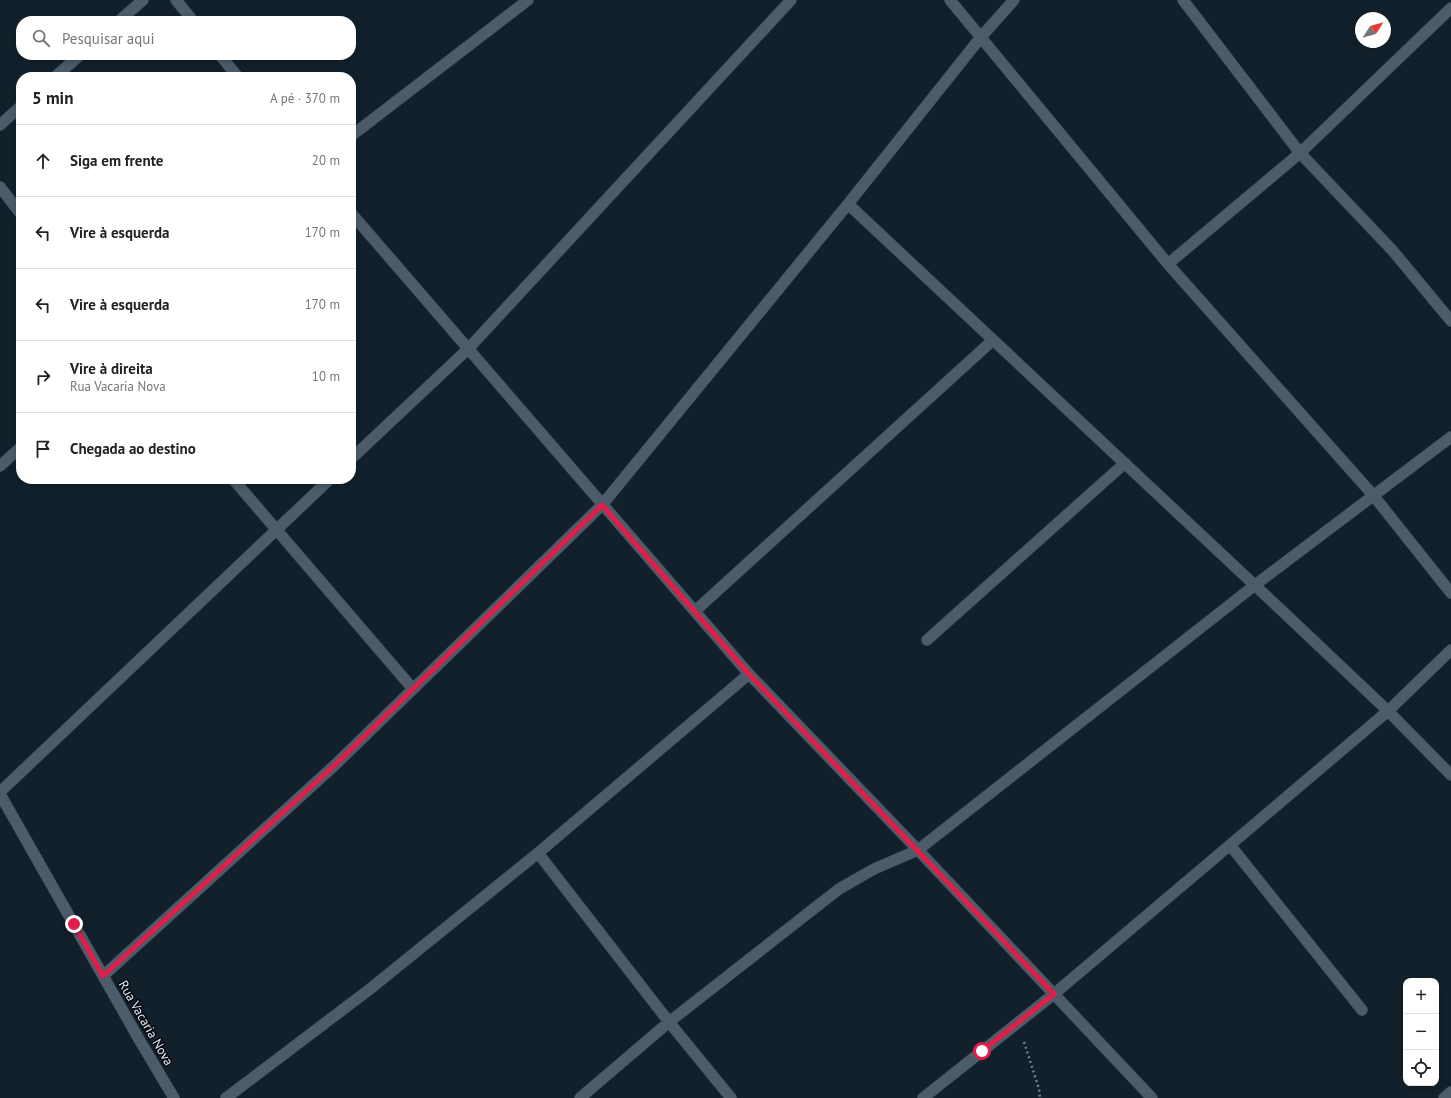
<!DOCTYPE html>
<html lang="pt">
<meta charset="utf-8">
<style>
:root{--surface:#fff;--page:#f2f2f2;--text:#222;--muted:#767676;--line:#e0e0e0}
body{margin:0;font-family:"PT Sans",sans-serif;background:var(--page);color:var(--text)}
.controls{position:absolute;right:12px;bottom:12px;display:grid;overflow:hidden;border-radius:8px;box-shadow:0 2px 6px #0003}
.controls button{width:36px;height:36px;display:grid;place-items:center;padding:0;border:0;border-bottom:1px solid var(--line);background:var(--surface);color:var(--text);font:20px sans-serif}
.compass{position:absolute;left:1355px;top:12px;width:36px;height:36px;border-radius:50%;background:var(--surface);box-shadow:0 2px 6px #0003;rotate:54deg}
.stop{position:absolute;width:12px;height:12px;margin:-9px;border:3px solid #e11d48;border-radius:50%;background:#fff}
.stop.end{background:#e11d48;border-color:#fff;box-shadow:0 1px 4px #0008}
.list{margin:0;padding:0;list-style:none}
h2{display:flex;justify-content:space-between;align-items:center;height:52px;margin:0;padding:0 16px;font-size:17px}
h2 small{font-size:13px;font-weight:400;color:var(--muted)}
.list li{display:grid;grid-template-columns:26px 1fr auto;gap:12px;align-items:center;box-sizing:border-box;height:72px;padding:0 16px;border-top:1px solid var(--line)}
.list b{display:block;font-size:15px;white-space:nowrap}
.list p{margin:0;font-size:13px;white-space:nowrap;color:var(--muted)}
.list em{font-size:13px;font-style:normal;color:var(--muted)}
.icon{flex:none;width:22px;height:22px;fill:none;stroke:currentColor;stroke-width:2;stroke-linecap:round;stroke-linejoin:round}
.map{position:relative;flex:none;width:1451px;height:1098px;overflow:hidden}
.search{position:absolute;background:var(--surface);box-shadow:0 2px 6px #0003;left:16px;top:16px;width:340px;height:44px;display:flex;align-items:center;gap:10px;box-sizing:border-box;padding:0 14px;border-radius:16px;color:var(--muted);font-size:15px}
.panel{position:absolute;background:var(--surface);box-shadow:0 2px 6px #0003;left:16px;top:72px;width:340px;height:412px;border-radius:16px}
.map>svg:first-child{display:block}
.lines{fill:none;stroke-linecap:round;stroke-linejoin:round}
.minor-casing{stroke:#333c45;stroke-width:12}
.path{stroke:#76828c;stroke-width:2.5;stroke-dasharray:2 3;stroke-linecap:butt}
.minor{stroke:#4c5c6a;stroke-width:11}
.route{stroke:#e11d48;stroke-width:5}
.labels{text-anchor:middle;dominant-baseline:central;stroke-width:3;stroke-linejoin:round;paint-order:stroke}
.street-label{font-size:13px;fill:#e6f0f8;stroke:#04090e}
</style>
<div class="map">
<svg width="1451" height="1098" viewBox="0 0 1451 1098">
<rect width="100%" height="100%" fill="#12202b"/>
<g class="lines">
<g class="minor-casing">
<path id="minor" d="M176,0L193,21
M950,0L1168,264L1373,495L1451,593
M1183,0L1300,153L1393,251L1451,321
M119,21L143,0
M220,55L238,77
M55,77L80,55
M0,125L21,106
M351,136L528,0
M0,187L21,214
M848,204L1278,607L1388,711L1451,775
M351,213L749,674L918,850L1152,1098
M1168,264L1300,153L1451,8
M351,459L468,349L791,0
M0,466L21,447
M233,479L413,689
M695,611L993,340
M927,640L1125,463
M0,792L330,479
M0,794L140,1041L174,1098
M1230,845L1362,1010
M538,853L669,1022L731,1098
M103,976L336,764L602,505L848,204L981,37L1014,0
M226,1098L370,989L538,853L749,674
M580,1098L669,1022L839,889L874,869L918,850L1255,585L1451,437
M923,1098L1054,994L1230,845L1388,711L1451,650
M1444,1098L1451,1092"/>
</g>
<path class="path" d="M1024,1042L1039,1089L1040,1098"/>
<use href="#minor" class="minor"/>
</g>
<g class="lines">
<path class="route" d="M74,924L103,976L336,764L602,505L749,674L1054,994L982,1051"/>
</g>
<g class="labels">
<g class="street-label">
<text transform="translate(146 1023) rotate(60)">Rua Vacaria Nova</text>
</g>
</g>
</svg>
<div class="controls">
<button>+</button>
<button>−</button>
<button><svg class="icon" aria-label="locate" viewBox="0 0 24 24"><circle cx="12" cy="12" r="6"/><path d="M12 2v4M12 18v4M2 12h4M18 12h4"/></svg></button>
</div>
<svg class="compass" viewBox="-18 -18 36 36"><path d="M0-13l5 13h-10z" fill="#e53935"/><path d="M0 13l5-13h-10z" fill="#767676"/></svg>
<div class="stop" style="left:982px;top:1051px"></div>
<div class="stop end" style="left:74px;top:924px"></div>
<div class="search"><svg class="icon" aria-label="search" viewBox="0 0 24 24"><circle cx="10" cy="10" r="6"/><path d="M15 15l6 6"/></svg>Pesquisar aqui</div>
<section class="panel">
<h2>5 min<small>A pé · 370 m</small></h2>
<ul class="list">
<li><svg class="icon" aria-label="ahead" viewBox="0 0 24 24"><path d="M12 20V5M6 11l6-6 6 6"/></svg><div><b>Siga em frente</b></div><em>20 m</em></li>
<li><svg class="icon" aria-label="left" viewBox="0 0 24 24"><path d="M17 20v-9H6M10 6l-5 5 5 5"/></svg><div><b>Vire à esquerda</b></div><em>170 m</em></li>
<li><svg class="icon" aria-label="left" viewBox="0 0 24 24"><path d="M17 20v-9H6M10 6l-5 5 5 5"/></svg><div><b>Vire à esquerda</b></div><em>170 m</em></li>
<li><svg class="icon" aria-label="right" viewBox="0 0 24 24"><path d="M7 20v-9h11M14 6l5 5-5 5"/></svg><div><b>Vire à direita</b><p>Rua Vacaria Nova</p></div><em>10 m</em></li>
<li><svg class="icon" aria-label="arrive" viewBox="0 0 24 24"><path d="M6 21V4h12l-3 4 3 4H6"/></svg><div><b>Chegada ao destino</b></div></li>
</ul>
</section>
</div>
